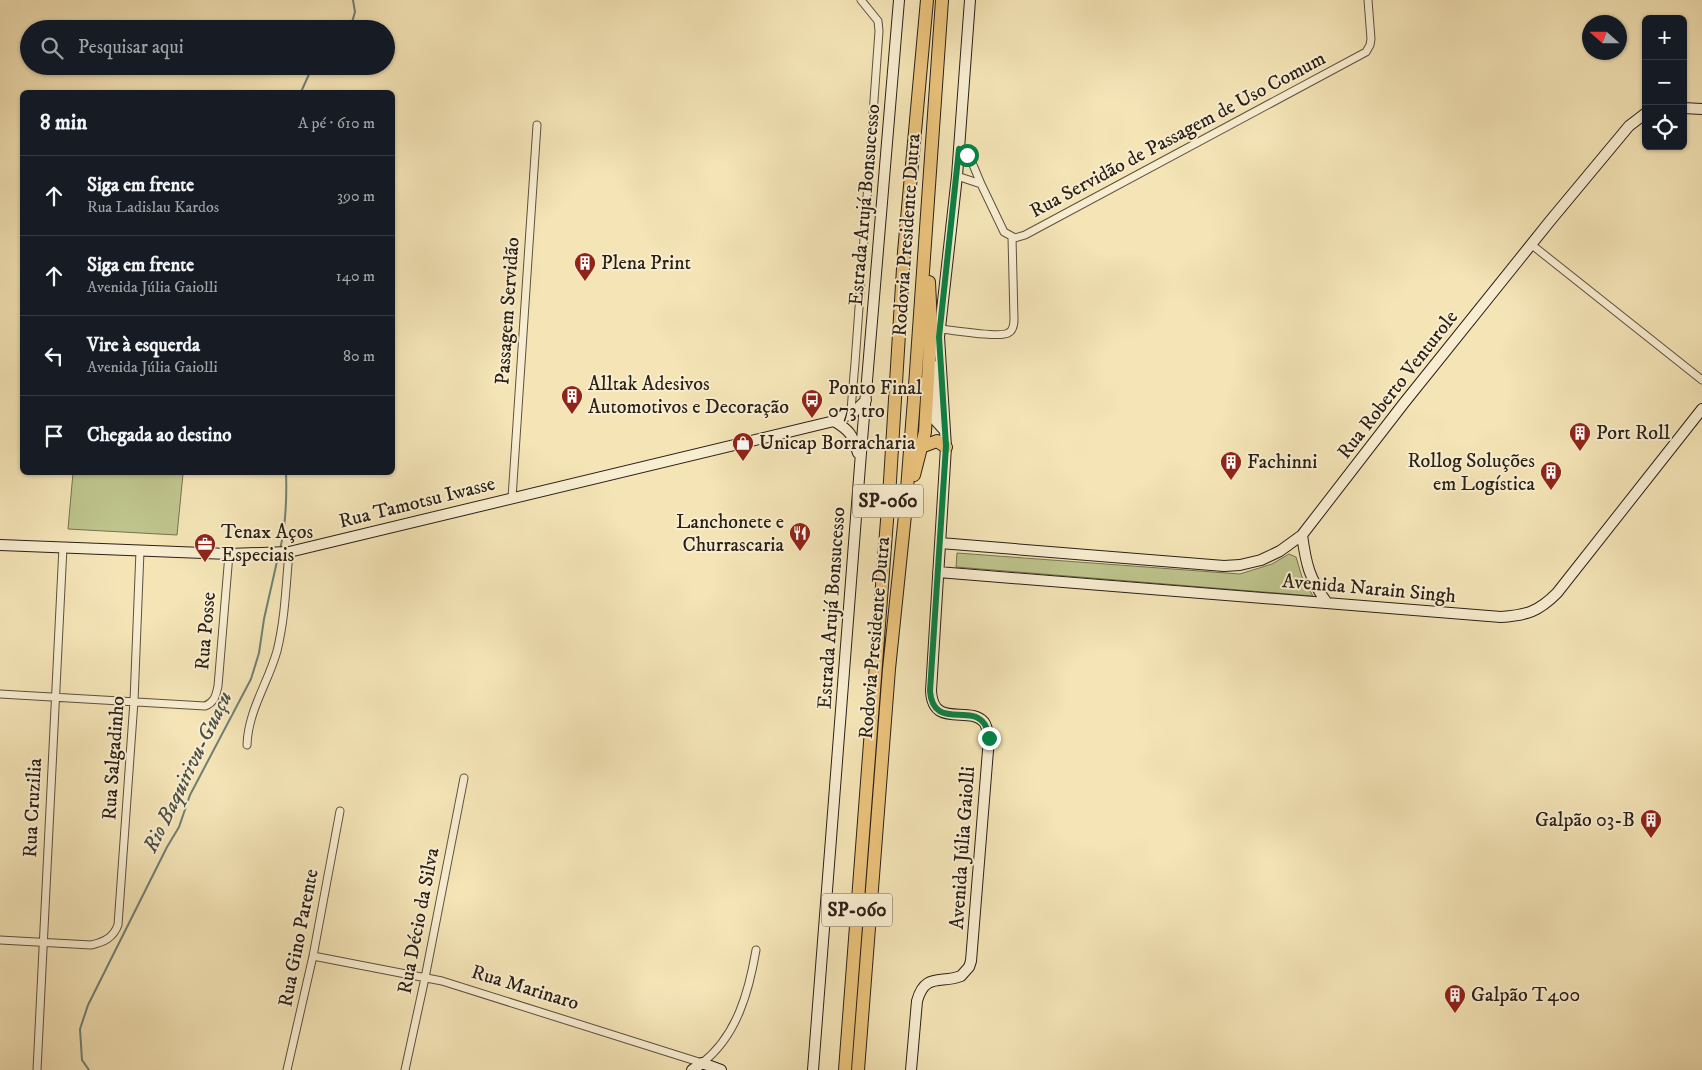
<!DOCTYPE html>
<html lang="pt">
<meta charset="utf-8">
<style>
:root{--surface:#171b24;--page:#242831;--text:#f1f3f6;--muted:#9ea1a6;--line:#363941}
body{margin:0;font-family:"IM FELL DW Pica",serif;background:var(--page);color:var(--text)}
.controls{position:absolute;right:15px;top:15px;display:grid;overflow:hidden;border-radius:8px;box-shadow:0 1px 4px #0004}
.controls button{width:45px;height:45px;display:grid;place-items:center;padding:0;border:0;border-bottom:1px solid var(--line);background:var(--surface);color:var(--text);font:25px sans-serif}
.compass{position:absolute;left:1582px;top:15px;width:45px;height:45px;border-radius:50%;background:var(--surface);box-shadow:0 1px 4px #0004;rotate:291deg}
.stop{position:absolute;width:15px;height:15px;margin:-11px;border:4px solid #0b8043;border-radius:50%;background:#fff}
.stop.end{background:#0b8043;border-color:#fff;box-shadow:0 1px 5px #0008}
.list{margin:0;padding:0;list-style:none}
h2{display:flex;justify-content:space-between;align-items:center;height:65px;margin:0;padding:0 20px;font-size:21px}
h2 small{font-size:16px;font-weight:400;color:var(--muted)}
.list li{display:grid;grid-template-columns:32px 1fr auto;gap:15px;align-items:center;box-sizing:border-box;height:80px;padding:0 20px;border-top:1px solid var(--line)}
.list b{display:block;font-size:19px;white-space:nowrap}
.list p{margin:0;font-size:16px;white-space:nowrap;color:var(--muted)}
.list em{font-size:16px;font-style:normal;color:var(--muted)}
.icon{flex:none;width:28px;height:28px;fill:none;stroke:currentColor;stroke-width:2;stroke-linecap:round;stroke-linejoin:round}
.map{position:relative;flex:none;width:1702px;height:1070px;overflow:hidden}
.search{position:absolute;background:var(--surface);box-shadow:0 1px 4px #0004;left:20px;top:20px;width:375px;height:55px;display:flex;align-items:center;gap:12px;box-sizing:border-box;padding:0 18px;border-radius:28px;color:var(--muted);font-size:19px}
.panel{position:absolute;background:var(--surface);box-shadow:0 1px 4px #0004;left:20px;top:90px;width:375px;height:385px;border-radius:8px}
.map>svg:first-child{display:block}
.green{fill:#bec48c;stroke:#747252}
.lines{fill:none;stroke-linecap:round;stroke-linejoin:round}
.stream{stroke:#6f7f75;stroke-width:2}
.street-casing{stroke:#5c513f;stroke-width:9}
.secondary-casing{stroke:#2a2017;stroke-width:12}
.highway-casing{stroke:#2a2017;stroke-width:14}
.street{stroke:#f8edd0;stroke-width:7}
.secondary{stroke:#f8edd0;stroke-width:10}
.highway{stroke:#eac27b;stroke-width:12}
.route{stroke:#0b8043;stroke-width:6}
.labels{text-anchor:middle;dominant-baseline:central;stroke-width:4;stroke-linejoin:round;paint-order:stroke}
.shield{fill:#f8edd0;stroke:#685e4e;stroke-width:1}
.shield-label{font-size:19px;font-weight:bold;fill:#2a2017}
.street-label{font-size:20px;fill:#2a2017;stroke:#f8edd0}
.poi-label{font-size:20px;fill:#2a2017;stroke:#f8edd0;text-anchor:start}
.water-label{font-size:21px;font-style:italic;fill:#4c4f46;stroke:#f8edd0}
</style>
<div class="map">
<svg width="1702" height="1070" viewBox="0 0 1702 1070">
<rect width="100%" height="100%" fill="#f4e4b6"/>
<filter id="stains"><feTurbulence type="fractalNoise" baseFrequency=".004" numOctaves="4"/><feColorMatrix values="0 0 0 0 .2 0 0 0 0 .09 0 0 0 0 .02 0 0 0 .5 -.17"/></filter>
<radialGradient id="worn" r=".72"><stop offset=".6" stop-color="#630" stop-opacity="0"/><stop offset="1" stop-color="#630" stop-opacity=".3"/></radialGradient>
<path class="green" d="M163,473L183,474L177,535L68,529L73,473Z
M957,553L1240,574L1272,564L1289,554L1296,557L1302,577L1313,596L956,567Z"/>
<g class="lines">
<path class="stream" d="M350,29L355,12L353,0
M301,92L310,72L315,66
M280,550C286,524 287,499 286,472
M89,1070L82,1060L80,1029L88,1005L167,847L179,827L190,795L251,679L259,653L264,619L278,557"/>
<g class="street-casing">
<path id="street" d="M959,149L966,154L971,160L981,184L1004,232L1015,238L1025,235L1366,52L1370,45L1371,39L1368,0
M957,176L981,184
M1532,245L1702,380
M941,329C952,330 1000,338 1008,333C1013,331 1014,324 1014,319L1012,237
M847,415L851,410L855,363L879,31L878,21L861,0
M512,498L537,125
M0,694L205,706C215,702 216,695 218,686L229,554
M247,745C248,711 268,683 277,651C285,619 286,585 289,552
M0,940L91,945C104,942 113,938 118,925L134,701L140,551
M313,956L442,981L702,1063C737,1036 749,991 756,950
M37,1070L63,547
M287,1070L313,956L340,811
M405,1070L425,978L464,778"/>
</g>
<g class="secondary-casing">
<path id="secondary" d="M1683,108L1702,109
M936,366L935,420L944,430
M834,421C851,431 852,435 858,453
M1302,535C1306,564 1309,578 1327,603
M940,543L1224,566L1240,565L1261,560L1280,551L1302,535L1404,403L1550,221L1629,126L1646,113
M0,545L229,554L289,552L834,421L853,413L866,400
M938,572L1501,617C1527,615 1538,612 1557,593L1702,409
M692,1070L702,1063L721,1070
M813,1070L862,440L899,0
M911,1070L917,1001C925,972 941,984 961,976L969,967L971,961L989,738C988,733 987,726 984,722C969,705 933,729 931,691L946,447L939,337L957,176L970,0"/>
</g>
<g class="highway-casing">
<path id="highway" d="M921,447L937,441L946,447
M914,475L925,432L931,325L929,282
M845,1070L890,481L904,252L927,0
M858,1070L889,669L905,515L915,386L942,0"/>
</g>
<use href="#street" class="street"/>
<use href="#secondary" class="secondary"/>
<use href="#highway" class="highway"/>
</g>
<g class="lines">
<path class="route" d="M967,155L959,149L939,337L946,446L930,691C933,729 968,705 983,722C987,726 988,733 989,738"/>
</g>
<defs>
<g id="building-pin" transform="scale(1.125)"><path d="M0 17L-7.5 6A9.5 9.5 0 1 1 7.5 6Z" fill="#8f2418" stroke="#f8edd0"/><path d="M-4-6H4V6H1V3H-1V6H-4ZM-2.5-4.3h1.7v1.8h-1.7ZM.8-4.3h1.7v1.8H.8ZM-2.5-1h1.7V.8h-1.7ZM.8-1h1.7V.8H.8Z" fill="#fff"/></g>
<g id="bus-pin" transform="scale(1.125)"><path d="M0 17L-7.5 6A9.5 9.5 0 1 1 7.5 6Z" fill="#8f2418" stroke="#f8edd0"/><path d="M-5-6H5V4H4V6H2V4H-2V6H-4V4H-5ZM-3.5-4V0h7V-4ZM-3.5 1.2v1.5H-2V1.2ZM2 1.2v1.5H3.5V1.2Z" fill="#fff"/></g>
<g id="shop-pin" transform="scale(1.125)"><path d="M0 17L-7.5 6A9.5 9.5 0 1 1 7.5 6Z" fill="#8f2418" stroke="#f8edd0"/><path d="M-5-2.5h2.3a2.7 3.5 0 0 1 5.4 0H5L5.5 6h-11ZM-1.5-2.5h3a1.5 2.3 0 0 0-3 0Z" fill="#fff"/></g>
<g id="restaurant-pin" transform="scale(1.125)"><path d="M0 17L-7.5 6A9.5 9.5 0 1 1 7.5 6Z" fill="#8f2418" stroke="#f8edd0"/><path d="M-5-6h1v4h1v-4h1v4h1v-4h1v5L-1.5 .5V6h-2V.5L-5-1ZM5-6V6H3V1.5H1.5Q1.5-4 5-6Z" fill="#fff"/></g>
<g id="office-pin" transform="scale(1.125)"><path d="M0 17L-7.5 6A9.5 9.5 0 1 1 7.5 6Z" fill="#8f2418" stroke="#f8edd0"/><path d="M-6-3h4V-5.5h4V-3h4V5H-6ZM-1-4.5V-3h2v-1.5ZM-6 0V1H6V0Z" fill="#fff"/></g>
</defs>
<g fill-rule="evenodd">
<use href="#building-pin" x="585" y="263"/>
<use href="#building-pin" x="572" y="396"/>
<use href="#bus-pin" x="812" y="400"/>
<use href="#building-pin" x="1580" y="433"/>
<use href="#shop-pin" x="743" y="443"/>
<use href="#building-pin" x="1231" y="462"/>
<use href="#building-pin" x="1551" y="472"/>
<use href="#restaurant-pin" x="800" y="533"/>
<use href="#office-pin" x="205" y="544"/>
<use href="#building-pin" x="1651" y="820"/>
<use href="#building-pin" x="1455" y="995"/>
</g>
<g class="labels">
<g class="shield">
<rect x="853" y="484.5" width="70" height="33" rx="4"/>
<rect x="822" y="893.5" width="70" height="33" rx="4"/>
</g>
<g class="shield-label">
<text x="888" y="501">SP-060</text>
<text x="857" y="910">SP-060</text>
</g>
<g class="street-label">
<text transform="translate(1178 135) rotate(-28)">Rua Servidão de Passagem de Uso Comum</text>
<text transform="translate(865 205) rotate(-85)">Estrada Arujá Bonsucesso</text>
<text transform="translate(907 235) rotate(-86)">Rodovia Presidente Dutra</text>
<text transform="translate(508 311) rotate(-86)">Passagem Servidão</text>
<text transform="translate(1398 385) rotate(-52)">Rua Roberto Venturole</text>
<text transform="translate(417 503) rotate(-14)">Rua Tamotsu Iwasse</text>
<text transform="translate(1369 589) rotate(5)">Avenida Narain Singh</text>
<text transform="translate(832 608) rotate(-86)">Estrada Arujá Bonsucesso</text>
<text transform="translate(206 631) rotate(-85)">Rua Posse</text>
<text transform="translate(875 638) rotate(-85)">Rodovia Presidente Dutra</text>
<text transform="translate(114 758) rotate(-86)">Rua Salgadinho</text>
<text transform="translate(33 808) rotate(-87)">Rua Cruzilia</text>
<text transform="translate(963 848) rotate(-86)">Avenida Júlia Gaiolli</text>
<text transform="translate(419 921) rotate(-79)">Rua Décio da Silva</text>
<text transform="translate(299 938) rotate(-79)">Rua Gino Parente</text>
<text transform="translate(525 988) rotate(17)">Rua Marinaro</text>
</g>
<g class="poi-label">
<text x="601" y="263">Plena Print</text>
<text x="588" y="384">Alltak Adesivos<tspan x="588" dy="23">Automotivos e Decoração</tspan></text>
<text x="828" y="388">Ponto Final<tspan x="828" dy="23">073 tro</tspan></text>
<text x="1596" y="433">Port Roll</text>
<text x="759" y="443">Unicap Borracharia</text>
<text x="1535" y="461" text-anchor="end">Rollog Soluções<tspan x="1535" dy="23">em Logística</tspan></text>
<text x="1247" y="462">Fachinni</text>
<text x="784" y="522" text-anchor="end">Lanchonete e<tspan x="784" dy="23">Churrascaria</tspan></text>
<text x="221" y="532">Tenax Aços<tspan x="221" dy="23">Especiais</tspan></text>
<text x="1635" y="820" text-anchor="end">Galpão 03-B</text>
<text x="1471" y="995">Galpão T400</text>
</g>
<g class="water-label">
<text transform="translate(188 772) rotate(-64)">Rio Baquirivu-Guaçu</text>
</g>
</g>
<rect width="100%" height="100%" filter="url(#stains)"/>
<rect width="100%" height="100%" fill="url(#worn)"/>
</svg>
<div class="controls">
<button>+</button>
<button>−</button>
<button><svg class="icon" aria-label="locate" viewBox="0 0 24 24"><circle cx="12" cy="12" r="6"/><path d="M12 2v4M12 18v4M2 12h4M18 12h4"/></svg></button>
</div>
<svg class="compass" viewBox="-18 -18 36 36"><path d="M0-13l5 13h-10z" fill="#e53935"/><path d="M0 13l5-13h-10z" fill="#9ea1a6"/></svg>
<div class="stop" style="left:967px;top:155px"></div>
<div class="stop end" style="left:989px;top:738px"></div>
<div class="search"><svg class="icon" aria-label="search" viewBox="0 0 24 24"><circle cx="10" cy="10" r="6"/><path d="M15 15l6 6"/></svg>Pesquisar aqui</div>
<section class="panel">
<h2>8 min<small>A pé · 610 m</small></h2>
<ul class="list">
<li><svg class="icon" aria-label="ahead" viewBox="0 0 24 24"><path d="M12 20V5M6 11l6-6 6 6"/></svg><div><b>Siga em frente</b><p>Rua Ladislau Kardos</p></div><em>390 m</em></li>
<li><svg class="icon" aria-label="ahead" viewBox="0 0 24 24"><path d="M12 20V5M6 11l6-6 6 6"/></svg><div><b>Siga em frente</b><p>Avenida Júlia Gaiolli</p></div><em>140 m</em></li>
<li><svg class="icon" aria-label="left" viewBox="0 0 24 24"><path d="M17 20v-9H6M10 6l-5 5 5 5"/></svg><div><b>Vire à esquerda</b><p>Avenida Júlia Gaiolli</p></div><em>80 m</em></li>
<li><svg class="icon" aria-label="arrive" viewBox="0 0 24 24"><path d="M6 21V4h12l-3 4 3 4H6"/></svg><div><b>Chegada ao destino</b></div></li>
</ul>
</section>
</div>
